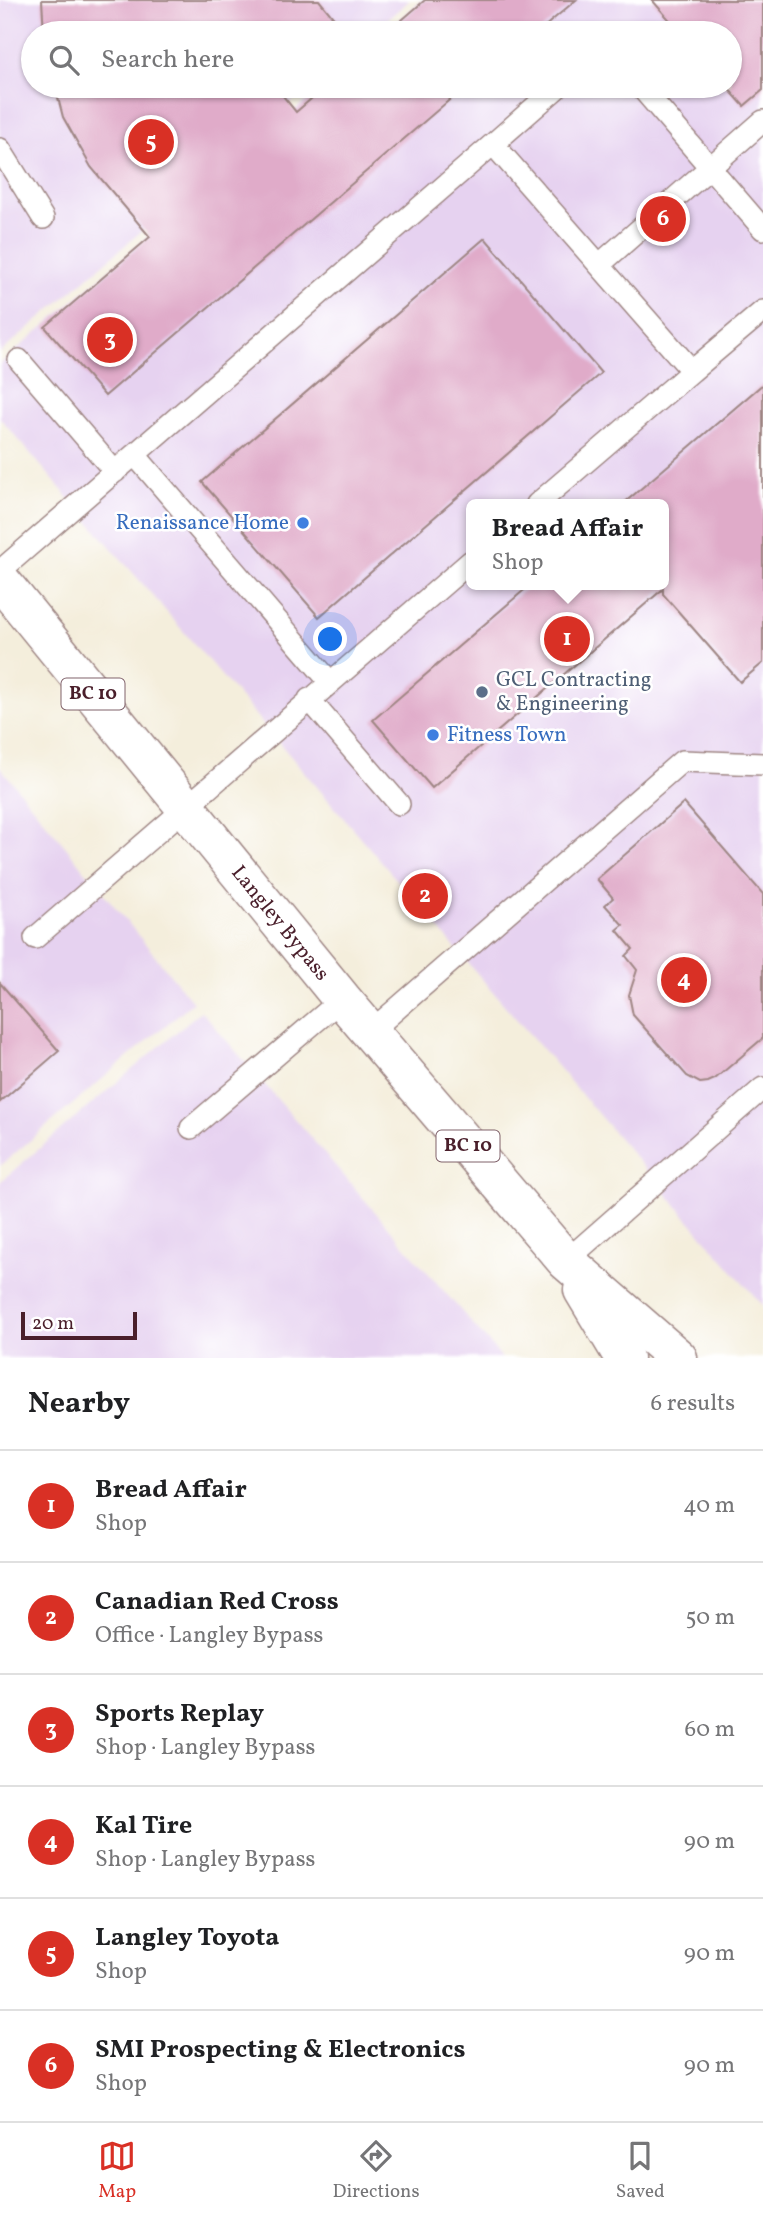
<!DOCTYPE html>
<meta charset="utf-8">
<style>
:root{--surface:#fff;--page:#f2f2f2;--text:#202124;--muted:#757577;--line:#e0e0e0;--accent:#d93025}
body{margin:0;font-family:Vollkorn,serif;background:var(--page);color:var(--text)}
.scale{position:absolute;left:21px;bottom:18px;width:116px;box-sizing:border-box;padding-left:7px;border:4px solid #4a1f2b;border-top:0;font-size:19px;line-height:24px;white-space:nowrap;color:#4a1f2b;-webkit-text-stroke:5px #fff;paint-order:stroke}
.you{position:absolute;left:331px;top:640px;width:24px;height:24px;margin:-18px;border:5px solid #fff;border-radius:50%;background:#1a73e8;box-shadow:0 0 0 10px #1a73e833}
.badge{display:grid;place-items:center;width:46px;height:46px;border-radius:50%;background:var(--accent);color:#fff;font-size:23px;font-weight:700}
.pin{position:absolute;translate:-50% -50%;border:4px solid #fff;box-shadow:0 2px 7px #0006}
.popup{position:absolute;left:466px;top:499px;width:203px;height:91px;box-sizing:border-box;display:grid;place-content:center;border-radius:10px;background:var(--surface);filter:drop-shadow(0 2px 5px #0005);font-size:23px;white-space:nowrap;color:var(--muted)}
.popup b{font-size:26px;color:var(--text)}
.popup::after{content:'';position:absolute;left:50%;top:100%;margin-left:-14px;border:14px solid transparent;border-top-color:var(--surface)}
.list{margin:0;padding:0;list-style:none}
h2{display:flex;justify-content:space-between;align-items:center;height:91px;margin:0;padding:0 28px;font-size:30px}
h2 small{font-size:23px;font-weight:400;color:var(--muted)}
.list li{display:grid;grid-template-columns:46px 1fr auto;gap:21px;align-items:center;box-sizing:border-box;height:112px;padding:0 28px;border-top:2px solid var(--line)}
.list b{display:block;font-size:26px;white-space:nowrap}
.list p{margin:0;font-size:23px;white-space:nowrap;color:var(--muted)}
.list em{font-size:23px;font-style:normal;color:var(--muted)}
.icon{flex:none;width:38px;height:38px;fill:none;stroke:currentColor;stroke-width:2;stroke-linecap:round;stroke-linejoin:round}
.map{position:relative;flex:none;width:763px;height:1358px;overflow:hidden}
.search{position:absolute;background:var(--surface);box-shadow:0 2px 5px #0004;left:21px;right:21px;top:21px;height:77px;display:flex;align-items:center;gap:18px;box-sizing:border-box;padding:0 24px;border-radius:38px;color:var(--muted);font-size:26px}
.sheet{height:763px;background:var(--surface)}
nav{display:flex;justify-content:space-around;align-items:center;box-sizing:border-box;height:98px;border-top:2px solid var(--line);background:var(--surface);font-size:19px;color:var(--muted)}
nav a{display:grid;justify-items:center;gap:4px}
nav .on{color:var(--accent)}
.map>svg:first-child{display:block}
.built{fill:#e6d2f0;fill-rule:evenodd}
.building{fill:#e0abc9}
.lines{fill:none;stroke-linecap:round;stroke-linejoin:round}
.service-casing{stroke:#9f8684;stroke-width:24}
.trunk-casing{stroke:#9f8684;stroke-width:41}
.service{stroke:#fff;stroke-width:21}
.trunk{stroke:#fff;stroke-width:38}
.shop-dot{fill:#3f7fe0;stroke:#fff;stroke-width:2.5}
.service-dot{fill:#5c6f8a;stroke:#fff;stroke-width:2.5}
.labels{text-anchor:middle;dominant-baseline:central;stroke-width:5;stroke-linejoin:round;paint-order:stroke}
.shield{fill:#fff;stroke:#80626b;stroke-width:2}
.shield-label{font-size:19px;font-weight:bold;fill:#4a1f2b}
.shop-label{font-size:21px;fill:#366cbe;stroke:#fff;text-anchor:end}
.service-label{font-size:21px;fill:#4e5e75;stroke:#fff;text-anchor:start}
.street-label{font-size:21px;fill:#4a1f2b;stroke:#fff}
</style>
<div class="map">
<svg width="763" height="1358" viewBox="0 0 763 1358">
<rect width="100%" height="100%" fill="#fff"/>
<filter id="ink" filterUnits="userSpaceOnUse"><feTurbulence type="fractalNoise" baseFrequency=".0143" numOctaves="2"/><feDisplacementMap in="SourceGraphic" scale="14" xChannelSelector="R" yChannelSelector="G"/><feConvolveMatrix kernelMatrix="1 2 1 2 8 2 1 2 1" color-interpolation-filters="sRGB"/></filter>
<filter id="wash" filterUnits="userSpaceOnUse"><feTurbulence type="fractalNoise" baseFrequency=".00686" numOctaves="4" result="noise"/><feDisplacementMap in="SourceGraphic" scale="28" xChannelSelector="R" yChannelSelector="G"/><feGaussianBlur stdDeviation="1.57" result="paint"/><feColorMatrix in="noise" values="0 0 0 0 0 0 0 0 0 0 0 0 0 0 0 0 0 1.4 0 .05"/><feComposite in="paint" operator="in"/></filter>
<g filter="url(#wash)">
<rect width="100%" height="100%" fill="#f4eedc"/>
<path class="built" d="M0,0H410L371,33H33V86H310L0,353Z
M422,0H763V1306L0,418V364L323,86H730V33H384ZM471,504H663V585H471Z
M0,767L193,1002L0,1166Z
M201,1011L502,1358H0V1182Z"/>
<g id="blocks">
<path class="building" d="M42,0H319L346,33H44Z
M425,0H576L537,33H387Z
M652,0H763V90L744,106L726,86H730V33H681Z
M55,86H275L296,112L326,86H445L454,96L105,396L45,327L150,237L91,167L63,117Z
M485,238L601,373L319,617L202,482Z
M763,384V663L740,682L663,594V589L432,788L373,720L530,585H663V504H623Z
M684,803L763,894V1038L715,1079L708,1082L700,1083L687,1076L633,1015L629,995L637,970L626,956L633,949L617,930L623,925L605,905L613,898L597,879Z
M0,983L59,1051L0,1102Z"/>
</g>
</g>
<g filter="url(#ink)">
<use href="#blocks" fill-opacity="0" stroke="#9f8684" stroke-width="2"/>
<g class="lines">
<g class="service-casing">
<path id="service" d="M640,86L763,229
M493,144L559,86
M0,149L43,218
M599,265L763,121
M19,360L115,472
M692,371L763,311
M135,455L330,682
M0,571L493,144L692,371L537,504
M309,699L399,804
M35,938L471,561
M370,1032L682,761L763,764
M191,1128L342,999
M566,1261L763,1088"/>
</g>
<g class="trunk-casing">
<g id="trunk">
<path id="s1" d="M0,580L342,999L566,1261L678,1358"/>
<path d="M583,1290L624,1358"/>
</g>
</g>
<use href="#service" class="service"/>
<use href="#trunk" class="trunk"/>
</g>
</g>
<g class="shop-dot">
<circle cx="303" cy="523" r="7"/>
<circle cx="433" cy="735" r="7"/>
</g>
<circle class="service-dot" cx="482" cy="692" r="7"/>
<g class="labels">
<g class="shield">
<rect x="61.5" y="678.5" width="63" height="31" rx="5"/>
<rect x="436.5" y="1130.5" width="63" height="31" rx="5"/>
</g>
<g class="shield-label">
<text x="93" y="694">BC 10</text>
<text x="468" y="1146">BC 10</text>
</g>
<g class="shop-label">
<text x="289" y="523">Renaissance Home</text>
<text x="447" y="735" text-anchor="start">Fitness Town</text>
</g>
<g class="service-label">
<text x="496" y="680">GCL Contracting<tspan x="496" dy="24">&amp; Engineering</tspan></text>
</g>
<g class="street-label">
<text stroke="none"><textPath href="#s1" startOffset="443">Langley Bypass</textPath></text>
</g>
</g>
</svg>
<div class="scale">20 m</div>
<div class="you"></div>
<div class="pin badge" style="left:567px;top:639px">1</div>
<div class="popup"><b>Bread Affair</b>Shop</div>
<div class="pin badge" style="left:425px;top:896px">2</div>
<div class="pin badge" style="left:110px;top:340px">3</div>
<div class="pin badge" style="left:684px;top:980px">4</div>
<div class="pin badge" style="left:151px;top:142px">5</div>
<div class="pin badge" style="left:663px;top:219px">6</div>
<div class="search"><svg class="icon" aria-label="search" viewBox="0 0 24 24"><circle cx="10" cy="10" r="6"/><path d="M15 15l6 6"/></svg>Search here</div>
</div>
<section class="sheet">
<h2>Nearby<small>6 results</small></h2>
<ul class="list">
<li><span class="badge">1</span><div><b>Bread Affair</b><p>Shop</p></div><em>40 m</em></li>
<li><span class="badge">2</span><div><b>Canadian Red Cross</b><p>Office · Langley Bypass</p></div><em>50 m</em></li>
<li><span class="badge">3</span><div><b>Sports Replay</b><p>Shop · Langley Bypass</p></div><em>60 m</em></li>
<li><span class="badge">4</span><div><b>Kal Tire</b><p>Shop · Langley Bypass</p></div><em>90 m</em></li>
<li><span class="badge">5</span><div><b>Langley Toyota</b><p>Shop</p></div><em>90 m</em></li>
<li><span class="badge">6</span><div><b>SMI Prospecting &amp; Electronics</b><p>Shop</p></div><em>90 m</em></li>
</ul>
</section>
<nav>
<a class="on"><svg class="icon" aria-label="map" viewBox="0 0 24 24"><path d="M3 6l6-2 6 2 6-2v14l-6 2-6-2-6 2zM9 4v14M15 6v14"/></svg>Map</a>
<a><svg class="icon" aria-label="directions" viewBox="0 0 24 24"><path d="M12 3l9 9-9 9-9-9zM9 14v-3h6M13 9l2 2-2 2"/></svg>Directions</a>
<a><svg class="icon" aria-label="saved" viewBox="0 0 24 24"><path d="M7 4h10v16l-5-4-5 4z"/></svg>Saved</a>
</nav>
